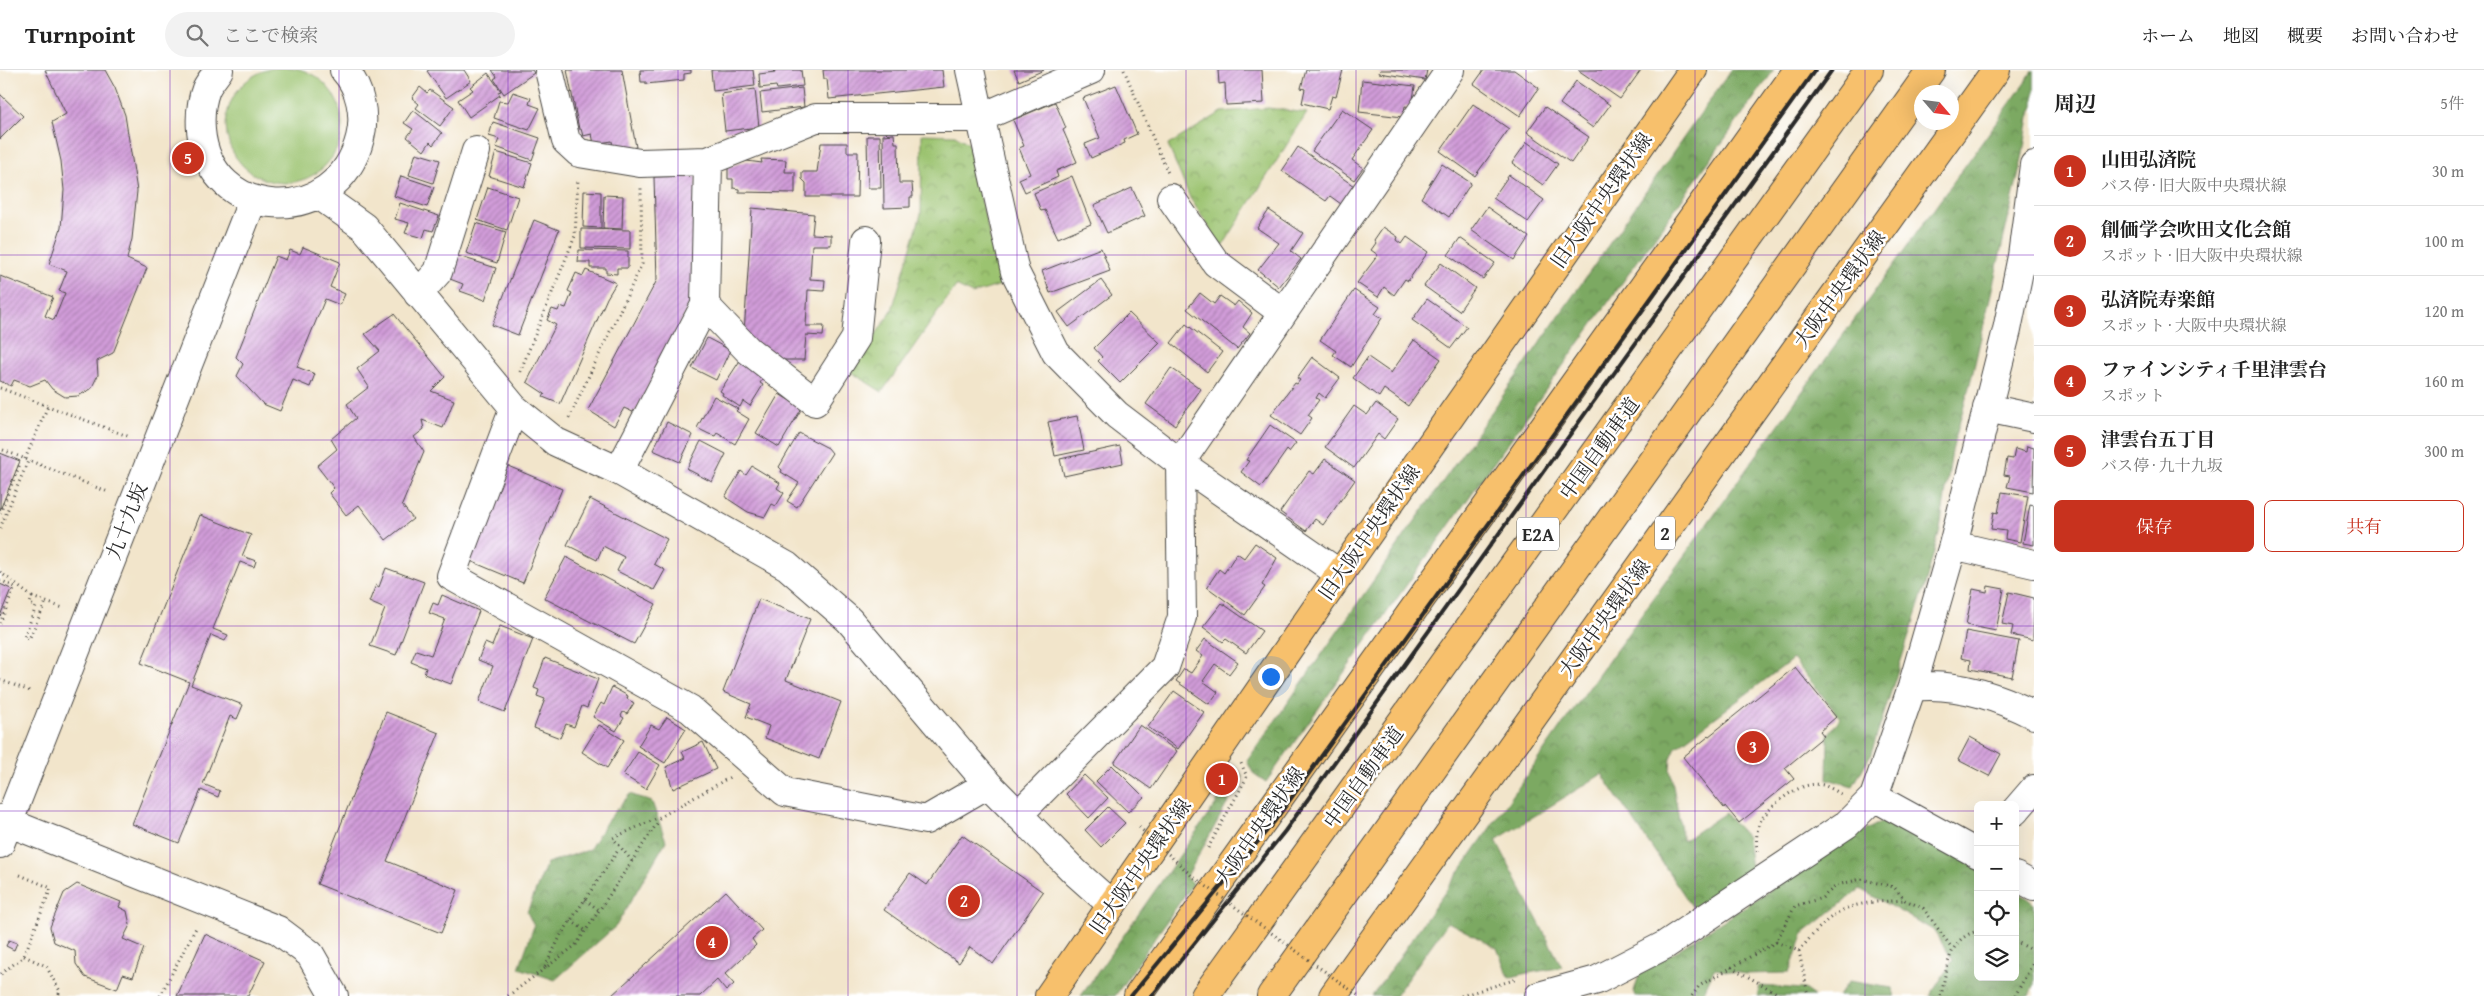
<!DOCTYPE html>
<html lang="ja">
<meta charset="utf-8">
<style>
:root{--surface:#fff;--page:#f2f2f2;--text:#222;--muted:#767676;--line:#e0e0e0;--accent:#c8321e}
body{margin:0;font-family:"Gentium Book Plus","Noto Serif JP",serif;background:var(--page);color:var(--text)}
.controls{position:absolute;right:15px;bottom:15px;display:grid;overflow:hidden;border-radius:8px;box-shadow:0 5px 20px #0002}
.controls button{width:45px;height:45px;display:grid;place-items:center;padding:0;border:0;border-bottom:1px solid var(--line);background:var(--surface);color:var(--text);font:25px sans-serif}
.compass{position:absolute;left:1914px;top:15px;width:45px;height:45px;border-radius:50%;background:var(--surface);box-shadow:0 5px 20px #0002;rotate:118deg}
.you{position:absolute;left:1270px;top:606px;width:18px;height:18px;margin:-12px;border:4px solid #fff;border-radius:50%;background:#1a73e8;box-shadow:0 0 0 8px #1a73e833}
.badge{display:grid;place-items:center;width:32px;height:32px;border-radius:50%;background:var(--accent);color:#fff;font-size:16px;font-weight:700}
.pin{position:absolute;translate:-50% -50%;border:2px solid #fff;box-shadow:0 1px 5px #0006}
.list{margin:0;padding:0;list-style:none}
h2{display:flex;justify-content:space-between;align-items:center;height:65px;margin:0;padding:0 20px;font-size:21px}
h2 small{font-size:16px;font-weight:400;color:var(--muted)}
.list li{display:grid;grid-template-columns:32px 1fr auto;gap:15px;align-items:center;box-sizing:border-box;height:70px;padding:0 20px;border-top:1px solid var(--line)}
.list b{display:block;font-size:19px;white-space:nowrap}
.list p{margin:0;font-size:16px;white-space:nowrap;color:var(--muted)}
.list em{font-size:16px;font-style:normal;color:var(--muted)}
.actions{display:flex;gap:10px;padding:15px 20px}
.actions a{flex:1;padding:11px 0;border:1px solid var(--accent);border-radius:8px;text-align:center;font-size:18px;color:var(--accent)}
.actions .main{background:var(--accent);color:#fff}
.icon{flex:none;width:28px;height:28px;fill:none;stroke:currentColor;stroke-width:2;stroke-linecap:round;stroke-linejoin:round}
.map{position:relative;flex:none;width:2034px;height:926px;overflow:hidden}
header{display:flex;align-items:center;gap:30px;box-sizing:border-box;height:70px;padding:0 25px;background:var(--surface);border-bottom:1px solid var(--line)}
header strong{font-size:24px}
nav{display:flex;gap:28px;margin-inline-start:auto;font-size:18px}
.search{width:350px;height:45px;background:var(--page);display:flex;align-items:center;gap:12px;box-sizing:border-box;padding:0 18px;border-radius:28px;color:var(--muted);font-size:19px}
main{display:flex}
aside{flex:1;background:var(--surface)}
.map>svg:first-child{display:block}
.grass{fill:#9bc36f;stroke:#63774d}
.forest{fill:url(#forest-crowns);stroke:#546a46}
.park{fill:url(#park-crowns);stroke:#63774d}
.building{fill:url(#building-hatch)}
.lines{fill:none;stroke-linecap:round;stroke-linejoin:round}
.minor-casing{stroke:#494743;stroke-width:30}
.major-casing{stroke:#494743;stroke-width:30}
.highway-casing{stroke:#494743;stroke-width:30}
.path{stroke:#494743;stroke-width:3;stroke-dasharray:1 4;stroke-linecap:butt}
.minor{stroke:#fff;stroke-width:28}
.major{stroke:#f7c06c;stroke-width:28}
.highway{stroke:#f7c06c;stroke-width:28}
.rail{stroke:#2b2b2b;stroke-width:4}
.path-bridge{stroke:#494743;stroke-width:3;stroke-dasharray:1 4;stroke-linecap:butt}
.grid{fill:none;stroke:#7b2cbf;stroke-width:1;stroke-opacity:0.55}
.labels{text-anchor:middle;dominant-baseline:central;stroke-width:5;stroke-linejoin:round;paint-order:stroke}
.shield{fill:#fff;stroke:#6b6b6b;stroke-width:1}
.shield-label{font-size:19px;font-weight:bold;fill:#2b2b2b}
.street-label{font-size:20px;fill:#2b2b2b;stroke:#fff}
</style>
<header>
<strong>Turnpoint</strong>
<div class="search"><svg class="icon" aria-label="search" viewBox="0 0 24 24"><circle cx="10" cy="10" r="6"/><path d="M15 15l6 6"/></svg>ここで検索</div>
<nav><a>ホーム</a><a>地図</a><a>概要</a><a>お問い合わせ</a></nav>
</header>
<main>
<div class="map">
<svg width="2034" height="926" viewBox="0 0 2034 926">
<defs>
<pattern id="forest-crowns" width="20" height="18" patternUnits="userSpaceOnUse" patternTransform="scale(1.25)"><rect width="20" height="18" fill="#7ca962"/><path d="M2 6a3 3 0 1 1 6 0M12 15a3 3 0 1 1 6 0" fill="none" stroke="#668a51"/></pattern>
<pattern id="park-crowns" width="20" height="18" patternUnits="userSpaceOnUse" patternTransform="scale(1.25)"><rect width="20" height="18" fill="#9bc36f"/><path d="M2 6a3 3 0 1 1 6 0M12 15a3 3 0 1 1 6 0" fill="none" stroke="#7f9f5b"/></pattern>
<pattern id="building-hatch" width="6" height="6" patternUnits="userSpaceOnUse" patternTransform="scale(1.25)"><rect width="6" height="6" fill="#d19cd9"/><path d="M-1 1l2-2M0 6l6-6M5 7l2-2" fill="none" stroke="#aa7fb0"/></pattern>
</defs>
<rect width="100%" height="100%" fill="#fff"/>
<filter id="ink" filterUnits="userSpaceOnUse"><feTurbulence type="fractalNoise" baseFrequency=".02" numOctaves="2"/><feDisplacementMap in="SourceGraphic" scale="10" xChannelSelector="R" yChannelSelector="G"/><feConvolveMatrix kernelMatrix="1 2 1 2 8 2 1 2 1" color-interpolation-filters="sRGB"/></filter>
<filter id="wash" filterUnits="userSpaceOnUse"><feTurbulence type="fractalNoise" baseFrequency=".0096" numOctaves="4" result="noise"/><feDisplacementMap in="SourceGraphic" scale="20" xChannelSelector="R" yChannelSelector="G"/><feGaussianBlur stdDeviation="1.12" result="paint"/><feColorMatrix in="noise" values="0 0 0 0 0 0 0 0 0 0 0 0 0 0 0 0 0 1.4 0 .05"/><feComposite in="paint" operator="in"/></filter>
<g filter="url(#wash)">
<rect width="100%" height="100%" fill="#f2e5cb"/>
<path class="grass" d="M226 55a58 58 0 1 1 116 0a58 58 0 1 1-116 0Z"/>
<path class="forest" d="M1731,0H1774L1266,712L1253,703L1247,691Z
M2034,0V36L2029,47L2023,84L1973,302L1952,381L1940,459L1924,519L1871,684L1853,716L1827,709L1828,665L1840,648L1793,589L1676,677L1671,688L1670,699L1683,771L1725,743L1747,767L1751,799L1693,838L1602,704L1496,770L1562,897C1544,901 1527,902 1509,908L1497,878L1448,852L1395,926H1372L1560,658Z
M1239,701L1242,707L1186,808L1193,813L1115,926H1081Z
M630,724L652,732L666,771L616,856L555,910L519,898L534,856L527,842L547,793L589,780L607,751Z
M1883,751L1971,786L1978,791V907H2015V819L2034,834V915L2030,926H1930L1953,890L1933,860L1860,819L1804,863L1789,903L1746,904L1714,899L1702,926H1636L1634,921L1639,905L1851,768Z
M1849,911L1892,918L1895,926H1838Z
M1760,916L1804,919L1814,926H1757Z"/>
<path class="park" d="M1268,38L1307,43L1222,177L1190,128L1168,75L1222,42Z
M922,64L955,65L968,73L1001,215L972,224L956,216L882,322L851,302L892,240L921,144Z"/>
<g id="blocks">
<path class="building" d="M45,0H105L115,18L125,45L137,121L132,169L127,189L147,198L113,283L97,291L98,305L91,319L78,326L65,327L52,319L45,310L30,316L14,310L11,316L0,311V206L53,227L45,246L54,250L65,223L59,221L67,201L49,194L61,158L64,120L61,91L52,52L66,44Z
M429,0H464L471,11L446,28L427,1Z
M492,0H532L534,3L504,24L494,9L497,7Z
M567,0H622L636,77L614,82L612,71L594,74L592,64L583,66L581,59H579Z
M640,0H691V3L684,4V10L646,14V12H641Z
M711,0H753L755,16L713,21Z
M774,0H801L803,16L777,19L776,16L760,18L759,4L775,2Z
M823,0H942L944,17L829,29L827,9H824Z
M1014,0H1044L1019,11Z
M1218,0H1262L1264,33L1226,35L1225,13L1219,14Z
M1306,0H1343L1336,27L1332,26L1328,39L1302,33L1305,19L1301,18Z
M1380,0H1427L1425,10L1379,3Z
M1484,0H1514L1539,18L1520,46L1474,14Z
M1578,0H1641L1620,29Z
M488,3L501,21L498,22L500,25L469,47L458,30L473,20L470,17Z
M1362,10L1415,16L1412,37L1405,36L1403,47L1359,42Z
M1576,11L1610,35L1593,58L1560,34Z
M1116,15L1137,64L1124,70L1125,73L1091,88L1085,74L1100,68L1083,28Z
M420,17L427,23L430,20L454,37L440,56L416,38L419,34L412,28Z
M802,18L804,37L762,42L760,23Z
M755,19L759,57L725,61L721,24Z
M513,22L531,28L529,34L540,38L529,60L494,48L499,31L508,32Z
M0,24L23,46L0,69Z
M1055,32L1066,58L1063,60L1077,92L1056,101L1058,107L1025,122L1019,109L1030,104L1019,78L1024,76L1013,50Z
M1473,34L1509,59L1475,106L1440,81Z
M1545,37L1589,67L1571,93L1527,62Z
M1342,39L1373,60L1352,90L1363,98L1354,110L1312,81Z
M413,40L442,63L433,75L430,72L424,81L407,67L413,59L404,53Z
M493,52L540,68L532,90L496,77L499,69L489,66Z
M894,64L895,73H898L899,113H912L913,127H910V137L884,138L883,65Z
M867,66H880L881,118H868Z
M1527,72L1558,94L1543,115L1512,93Z
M821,73H847V82H858L857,127H806V113L802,109V102H817Z
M1298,77L1354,116L1341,134L1330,126L1326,131L1282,101Z
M187,78L194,96L188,98L181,81Z
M496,82L532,93L524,117L489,106Z
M416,83L440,90L433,113L409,105Z
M761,89L786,90L785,102H795V123L739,122V119L733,118V109H728V97L747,91L762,93Z
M1442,94L1471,113L1449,147L1421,128Z
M1509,105L1544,130L1528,152L1493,128Z
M401,106L434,117L427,137L394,126Z
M696,106V223L635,343L624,338L614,356L588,340L657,210L654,107Z
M1072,106L1091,154L1058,168L1045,140L1041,141L1034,123Z
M488,117L518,127L507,160L477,150Z
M1132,118L1145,146L1107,163L1094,135Z
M584,121L601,122V158L583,157Z
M604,125L623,126L622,159L603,158Z
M400,133L439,146L433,161L426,159L423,168L405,163L409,153L395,149Z
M1487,137L1529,167L1514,190L1471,160Z
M752,138L814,144L812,164L831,165V175H812L810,209L825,210L824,221L808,220L806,256H824L823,266L806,265L804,290H774L744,264Z
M1269,140L1303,163L1291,181L1301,189L1279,217L1258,200L1279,173L1257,158Z
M534,150L559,160L518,265L492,255Z
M476,153L506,162L497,193L466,183Z
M1383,157L1398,167L1397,170L1402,174L1407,167L1428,182L1408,211L1405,209L1394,225L1384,217L1378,227L1357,213L1378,185L1371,180L1376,173L1374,170Z
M581,159L630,160V179L581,178Z
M1460,168L1495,193L1483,209L1448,185Z
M303,177L340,192L330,217L345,224L340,235L325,229L297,297L315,304L310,317L293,310L280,341L263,334L237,306L243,294L236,287L276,186L286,190L290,180L300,184Z
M1101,178L1110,201L1050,223L1042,201Z
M579,180L628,181V198H617V204L606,203V198H590V192H578Z
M458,186L496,198L485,230L460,221L463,214L450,209Z
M1441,193L1475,218L1459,241L1424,216Z
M586,200L616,213L607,228L560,334L543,327L545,324L527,312L556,255L547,250L552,239L558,241L560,236L566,238L572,223L568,221L576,203L583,206Z
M1101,210L1112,225L1069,257L1058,242Z
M1354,220L1380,237L1375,244L1382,248L1351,297L1333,285L1336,281L1320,270Z
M1200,223L1214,234L1220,226L1234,236L1238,231L1252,243L1243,257L1250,263L1237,279L1187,239Z
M1427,229L1467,257L1451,278L1412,250Z
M1129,243L1160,273L1120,313L1098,291L1102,287L1094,278Z
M394,244L445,307L431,321L454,330L443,358L422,350L424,359L414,367L424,382L402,435L413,449L386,470L359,435L346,445L329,423L334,418L317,396L337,379L331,369L356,348L347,334L369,317L357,299L380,281L365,264Z
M1186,254L1222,282L1207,302L1171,273Z
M707,268L730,280L716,310L692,298Z
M1414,270L1441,289L1408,336L1384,319L1379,327L1353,308L1368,287L1391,303Z
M1312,287L1340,308L1325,328L1319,323L1316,328L1319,330L1308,345L1312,348L1300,365L1271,345L1295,313L1297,314L1300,310L1297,308Z
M741,289L766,304L760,313L763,315L750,336L743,331L740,337L722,325L723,323L720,321Z
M1171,298L1201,319L1175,355L1146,334Z
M779,324L802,338L779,377L756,363Z
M714,326L738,339L736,341L749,349L735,374L717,363L715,366L709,364L697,358Z
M1376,333L1398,349L1384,369L1378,364L1354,398L1325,377L1354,336L1367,345Z
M1077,346L1084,380L1055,386L1048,352Z
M667,352L693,365L680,392L653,380Z
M1270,355L1296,373L1289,382L1287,380L1261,417L1241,402L1249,391L1246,390Z
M799,363L828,378L832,383L797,437L787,431L799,413L781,402L782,400L779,397Z
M701,371L726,384L712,412L687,399Z
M1120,376L1123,393L1064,406L1060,389Z
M2027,376L2034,378L2033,422L2007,417L2010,406L2004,405L2007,388L2013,389L2015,379L2026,382Z
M0,383L20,391L0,440Z
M1325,389L1355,410L1323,455L1315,449L1306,461L1280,442L1309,401L1314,404Z
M508,396L562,419L523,513L468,490Z
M752,396L780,413L777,418L784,423L776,436L772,434L765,447L748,442L725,427L741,401L746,405Z
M2002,422L2028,426L2020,472L2005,469L2006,461L1991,459L1994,442L1998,443Z
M590,429L667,469L654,494L665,500L654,520L617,501L624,487L603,476L597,490L567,475Z
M2030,435L2034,436V475L2023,473Z
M200,445L251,465L242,486L256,491L254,497L240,492L213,559L228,565L225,571L211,565L191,615L243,635L237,649L230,646L203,714L220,721L218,727L201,720L179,773L132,754L189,612L141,593Z
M1255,473L1277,488L1262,515L1265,517L1245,545L1207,517L1219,499L1224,503L1237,483L1244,488Z
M566,487L656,534L634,574L544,528Z
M386,498L424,512L396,585L370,576L385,539L369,532L376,515L379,517Z
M0,514L11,519L0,546Z
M1988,516L2004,519L1996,561L1966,555L1973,519L1987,522Z
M2009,522L2034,528L2033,570L2011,565L2013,556L2002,554Z
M442,525L479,541L451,614L424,604L426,598L411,592L416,580L431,585L445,549L429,543L433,533L438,535Z
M759,529L810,549L786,610L841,632L819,689L765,668L769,656L746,647L751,634L723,622Z
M1222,533L1262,561L1246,583L1226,569L1223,572L1203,557Z
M500,556L533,569L505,642L479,632L493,596L478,590L485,573L492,576Z
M1966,561L2019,571L2012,607L1970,599L1971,590L1961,588Z
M1205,569L1238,592L1229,604L1215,594L1203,611L1218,622L1209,634L1176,611L1184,599L1191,603L1203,586L1196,581Z
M545,588L598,609L587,638L582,636L574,657L566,654L560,668L534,658L545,629L537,626L539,620L534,618Z
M1795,597L1836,647L1820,661L1824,666L1785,698L1794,709L1739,753L1725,736L1724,738L1683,687Z
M612,617L628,626L627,629L634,633L627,644L623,642L621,646L624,648L616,661L593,647L601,633L604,635Z
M1174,621L1204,642L1178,679L1148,657Z
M386,642L439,663L387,791L458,820L441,863L317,814Z
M667,647L686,659L665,693L638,676L651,655L659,659Z
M599,655L624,670L607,698L582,682Z
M1140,655L1177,681L1151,719L1114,693Z
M1970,667L2001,684L1989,706L1958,690Z
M703,672L716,699L673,719L666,697L685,688L682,682Z
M638,682L660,695L646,719L623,705Z
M1112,695L1144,727L1128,742L1096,711Z
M1084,705L1108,728L1089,748L1066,724Z
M1108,737L1125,753L1101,777L1085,760Z
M962,765L1043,822L993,894L970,877L959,893L884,840L910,803L927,815Z
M77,814L121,832L119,837L127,841L130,855L123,869L144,878L133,907L123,904L117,919L85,907L76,894L75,881L54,872L50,857L64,823Z
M726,821L762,860L752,869L756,875L725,904L734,914L726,921L717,910L700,926H611Z
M205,864L265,891L248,926H177Z
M9,870L17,873L14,880L6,876Z"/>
</g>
</g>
<g filter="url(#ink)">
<use href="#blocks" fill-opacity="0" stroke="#494743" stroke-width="1"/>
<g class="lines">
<g class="minor-casing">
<path id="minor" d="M219,0C215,6 209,12 206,19C201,32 200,47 201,60C209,153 337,160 360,68C366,45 360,17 344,0
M549,0L566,71L579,83L640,93L708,91L816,48H980L1091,0
M970,0L1015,202L1056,283L1117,345L1180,393L1340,504
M319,125L364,157L514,338L556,372L619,401L787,496L849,550L988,714L1076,803L1112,835
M1171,128L1216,193L1283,243
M418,224L438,202L476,81
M705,235L748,280L815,332L856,268L866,170
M514,338L451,506L690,639L785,722L926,750L988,714
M1987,338L2034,348
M619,401L705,235L708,91
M1953,475L2034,494
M1912,617C1954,612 1997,626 2034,645
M1874,727L1978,784
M2015,741L2034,719
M1018,745L1165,597L1182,547L1180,393L1450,0
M0,749L278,860L310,884L334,926
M0,774L253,129
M2015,806L2034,816
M1539,926L1597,910L1665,875L1847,754L1874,727L1912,617L1953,475L2007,260L2022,186L2034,95"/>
</g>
<g class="major-casing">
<path id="major" d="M1049,926L1340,504L1693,0
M1138,926L1798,0
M1333,926L1996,0"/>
</g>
<g class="highway-casing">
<path id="highway" d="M1205,926L1869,0
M1271,926L1931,0"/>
</g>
<path class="path" d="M1124,0L1168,103
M520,302L575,166L578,109
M0,318L130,367
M569,348L642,194L641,118
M3,380L108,422
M25,389L48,336
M0,443L20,394
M0,458L28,391
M0,502L32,527L30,534L36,537L24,567L29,569L46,532
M0,510L15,517L0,553
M32,527L63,538
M0,610L30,621
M1208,778L1247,707L1241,693
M1757,781C1756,770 1756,756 1763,747C1776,731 1802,710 1823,715C1829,717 1836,721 1841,724
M632,791L613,768L662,746L730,707
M585,830L599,840
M571,851L586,861
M2015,871L2034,881
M1776,872L1799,881
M1799,881C1810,868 1823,851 1839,842C1858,831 1884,832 1905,830
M1799,881L1808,925
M24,886L46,896L60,921L58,926
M545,897L561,865L619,779
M1731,897L1782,926
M1,904L24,886L51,818L20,805
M160,926L197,856
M508,926L576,875L662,746
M1461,926L1517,909
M1692,926L1699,916L1776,872L1795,836L1822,828L1837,815L1861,809L1894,817L1905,830L1923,838L1952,878
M1941,926C1947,900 1947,868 1978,861
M2015,926L2034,891"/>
<use href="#minor" class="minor"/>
<use href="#major" class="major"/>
<use href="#highway" class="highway"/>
<path class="rail" d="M1131,926L1274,752L1815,0
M1152,926L1285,761L1832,0"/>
<path class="path-bridge" d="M1139,757L1192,806L1359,926"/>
</g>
</g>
<path class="grid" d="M170,0V926M339,0V926M508,0V926M678,0V926M848,0V926M1017,0V926M1186,0V926M1356,0V926M1526,0V926M1695,0V926M1865,0V926M0,185H2034M0,370H2034M0,556H2034M0,741H1978M2015,741H2034"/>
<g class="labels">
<g class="shield">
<rect x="1655" y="446.5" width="20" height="33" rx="4"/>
<rect x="1517" y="447.5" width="42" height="33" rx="4"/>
</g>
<g class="shield-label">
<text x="1665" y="463">2</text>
<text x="1538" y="464">E2A</text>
</g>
<g class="street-label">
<text transform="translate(1601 130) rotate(-55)">旧大阪中央環状線</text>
<text transform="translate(1839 219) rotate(-54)">大阪中央環状線</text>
<text transform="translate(1599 378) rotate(-54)">中国自動車道</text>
<text transform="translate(126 451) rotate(-69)">九十九坂</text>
<text transform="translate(1369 462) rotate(-55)">旧大阪中央環状線</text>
<text transform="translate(1604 548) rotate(-54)">大阪中央環状線</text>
<text transform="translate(1363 707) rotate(-54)">中国自動車道</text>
<text transform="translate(1259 756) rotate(-55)">大阪中央環状線</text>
<text transform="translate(1140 796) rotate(-55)">旧大阪中央環状線</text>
</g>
</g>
</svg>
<div class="controls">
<button>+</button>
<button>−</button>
<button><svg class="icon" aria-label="locate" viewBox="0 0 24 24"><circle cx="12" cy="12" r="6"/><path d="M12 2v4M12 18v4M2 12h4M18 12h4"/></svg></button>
<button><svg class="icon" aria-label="layers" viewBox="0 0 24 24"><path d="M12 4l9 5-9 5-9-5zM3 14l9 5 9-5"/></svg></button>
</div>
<svg class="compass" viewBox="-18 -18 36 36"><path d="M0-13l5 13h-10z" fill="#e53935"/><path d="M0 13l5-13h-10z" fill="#767676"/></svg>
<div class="you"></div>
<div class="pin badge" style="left:1222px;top:709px">1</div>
<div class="pin badge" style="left:964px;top:831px">2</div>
<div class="pin badge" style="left:1753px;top:677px">3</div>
<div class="pin badge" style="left:712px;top:872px">4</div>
<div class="pin badge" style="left:188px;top:88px">5</div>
</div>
<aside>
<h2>周辺<small>5件</small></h2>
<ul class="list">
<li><span class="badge">1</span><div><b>山田弘済院</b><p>バス停 · 旧大阪中央環状線</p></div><em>30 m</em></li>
<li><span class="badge">2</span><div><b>創価学会吹田文化会館</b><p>スポット · 旧大阪中央環状線</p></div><em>100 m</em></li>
<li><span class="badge">3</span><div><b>弘済院寿楽館</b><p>スポット · 大阪中央環状線</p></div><em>120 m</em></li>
<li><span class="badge">4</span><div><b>ファインシティ千里津雲台</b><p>スポット</p></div><em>160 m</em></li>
<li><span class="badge">5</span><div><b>津雲台五丁目</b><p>バス停 · 九十九坂</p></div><em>300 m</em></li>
</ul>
<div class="actions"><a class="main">保存</a><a>共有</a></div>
</aside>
</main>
